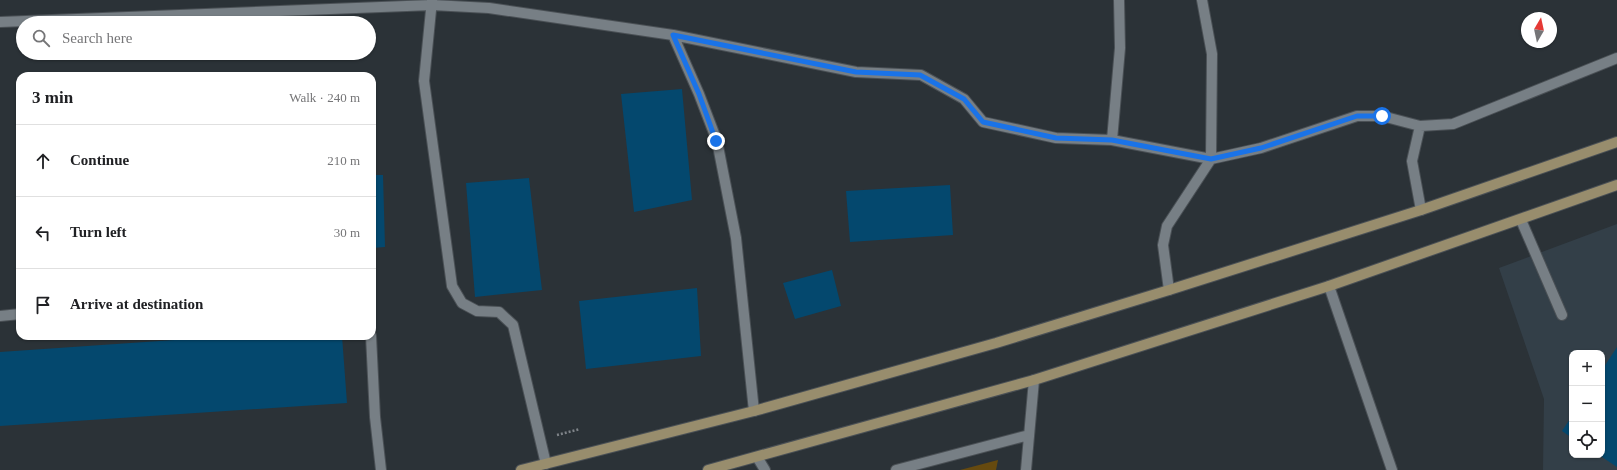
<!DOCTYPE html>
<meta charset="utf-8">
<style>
:root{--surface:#fff;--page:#f2f2f2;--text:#202124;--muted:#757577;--line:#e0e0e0}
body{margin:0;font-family:Georgia,serif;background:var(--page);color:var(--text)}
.controls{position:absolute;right:12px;bottom:12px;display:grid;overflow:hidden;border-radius:8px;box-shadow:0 1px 3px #0004}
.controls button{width:36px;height:36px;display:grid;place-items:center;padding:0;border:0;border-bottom:1px solid var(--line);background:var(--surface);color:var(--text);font:20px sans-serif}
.compass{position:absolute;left:1521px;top:12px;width:36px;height:36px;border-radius:50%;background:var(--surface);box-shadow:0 1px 3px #0004;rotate:9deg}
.stop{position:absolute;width:12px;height:12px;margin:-9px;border:3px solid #1a73e8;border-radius:50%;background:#fff}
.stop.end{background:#1a73e8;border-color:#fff;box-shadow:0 1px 4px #0008}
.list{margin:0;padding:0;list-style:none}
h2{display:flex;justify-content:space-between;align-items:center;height:52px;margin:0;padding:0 16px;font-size:17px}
h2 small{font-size:13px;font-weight:400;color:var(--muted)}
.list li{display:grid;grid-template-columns:26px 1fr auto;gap:12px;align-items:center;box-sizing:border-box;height:72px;padding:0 16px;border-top:1px solid var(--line)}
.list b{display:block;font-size:15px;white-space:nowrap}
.list em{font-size:13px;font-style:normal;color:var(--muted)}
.icon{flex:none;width:22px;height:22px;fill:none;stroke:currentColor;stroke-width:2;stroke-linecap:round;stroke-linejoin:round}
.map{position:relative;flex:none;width:1617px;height:470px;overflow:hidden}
.search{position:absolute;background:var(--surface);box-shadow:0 1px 3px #0004;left:16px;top:16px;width:360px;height:44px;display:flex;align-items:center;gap:10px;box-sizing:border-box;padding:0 14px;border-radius:22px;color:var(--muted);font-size:15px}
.panel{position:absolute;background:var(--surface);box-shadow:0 1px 3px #0004;left:16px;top:72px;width:360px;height:268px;border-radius:12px}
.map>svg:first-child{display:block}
.built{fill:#333f48;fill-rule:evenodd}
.green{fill:#664a0f}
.building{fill:#04486e}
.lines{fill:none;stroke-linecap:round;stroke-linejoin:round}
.service-casing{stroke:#4a5055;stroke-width:12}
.minor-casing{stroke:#4a5055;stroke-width:12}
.secondary-casing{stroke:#4a5055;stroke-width:12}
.path{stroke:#7f8489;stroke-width:2.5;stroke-dasharray:2 2;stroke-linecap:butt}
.service{stroke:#777f85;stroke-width:10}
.minor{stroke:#777f85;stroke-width:10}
.secondary{stroke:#988d6d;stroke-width:10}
.route{stroke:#1a73e8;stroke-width:5}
</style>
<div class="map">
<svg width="1617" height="470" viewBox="0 0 1617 470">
<rect width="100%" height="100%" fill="#2b3237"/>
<path class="built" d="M1617,224V470H1543L1544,399L1499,268ZM1572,353H1602V455H1572Z"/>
<path class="green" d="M998,460L996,470H960Z"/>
<path class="building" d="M682,89L692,200L634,212L621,94Z
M372,175H383L385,247L372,248Z
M529,178L542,290L475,297L466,183Z
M950,185L953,235L850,242L846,191Z
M832,270L841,306L795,319L783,283Z
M697,288L701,356L586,369L579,301Z
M232,336H342L347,403L0,426V352Z
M1617,347V467L1599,455H1602V370Z
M1572,416V438L1562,431Z"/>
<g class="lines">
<g class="service-casing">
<path id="service" d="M1521,220L1562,315
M1329,286L1392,470
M0,316L20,314
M371,336L375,417L381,470
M757,457L765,470
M896,470L1029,435
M1026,470L1034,380"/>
</g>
<g class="minor-casing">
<path id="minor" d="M432,0L424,81L452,286L462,303L477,311L499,312L513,325L546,464
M0,22L432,5L489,8L673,35L856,72L921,75L964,99L983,122L1056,138L1112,140L1211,159L1261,148L1357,116H1382L1420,126L1453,124L1617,58
M673,35L699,94L717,141L736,238L754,411
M1420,126L1412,161L1421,210
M1112,140L1120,48L1119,0
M1169,290L1163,245L1167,226L1211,159L1212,54L1202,0"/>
</g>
<g class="secondary-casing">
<path id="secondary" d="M521,470L754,411L996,343L1169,290L1421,210L1617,142
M708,470L1034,380L1329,286L1617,185"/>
</g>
<path class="path" d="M557,435L580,429"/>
<use href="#service" class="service"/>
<use href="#minor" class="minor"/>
<use href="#secondary" class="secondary"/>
</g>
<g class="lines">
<path class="route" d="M716,141L699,94L673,35L856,72L920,75L964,99L983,122L1056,138L1112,140L1211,159L1261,148L1357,116H1382"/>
</g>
</svg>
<div class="controls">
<button>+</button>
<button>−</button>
<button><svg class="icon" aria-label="locate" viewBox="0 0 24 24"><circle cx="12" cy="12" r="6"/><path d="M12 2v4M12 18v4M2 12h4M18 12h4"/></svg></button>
</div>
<svg class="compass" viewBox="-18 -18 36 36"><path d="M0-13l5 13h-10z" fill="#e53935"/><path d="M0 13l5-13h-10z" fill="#757577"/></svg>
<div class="stop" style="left:1382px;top:116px"></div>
<div class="stop end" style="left:716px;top:141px"></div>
<div class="search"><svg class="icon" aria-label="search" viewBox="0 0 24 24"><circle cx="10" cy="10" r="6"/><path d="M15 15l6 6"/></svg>Search here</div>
<section class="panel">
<h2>3 min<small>Walk · 240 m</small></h2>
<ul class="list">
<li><svg class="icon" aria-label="ahead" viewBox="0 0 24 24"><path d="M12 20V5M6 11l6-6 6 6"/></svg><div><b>Continue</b></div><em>210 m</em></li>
<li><svg class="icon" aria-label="left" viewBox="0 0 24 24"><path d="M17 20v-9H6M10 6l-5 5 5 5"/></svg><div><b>Turn left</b></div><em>30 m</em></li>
<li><svg class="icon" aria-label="arrive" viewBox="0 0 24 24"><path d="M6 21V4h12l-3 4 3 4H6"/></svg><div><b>Arrive at destination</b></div></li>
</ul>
</section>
</div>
